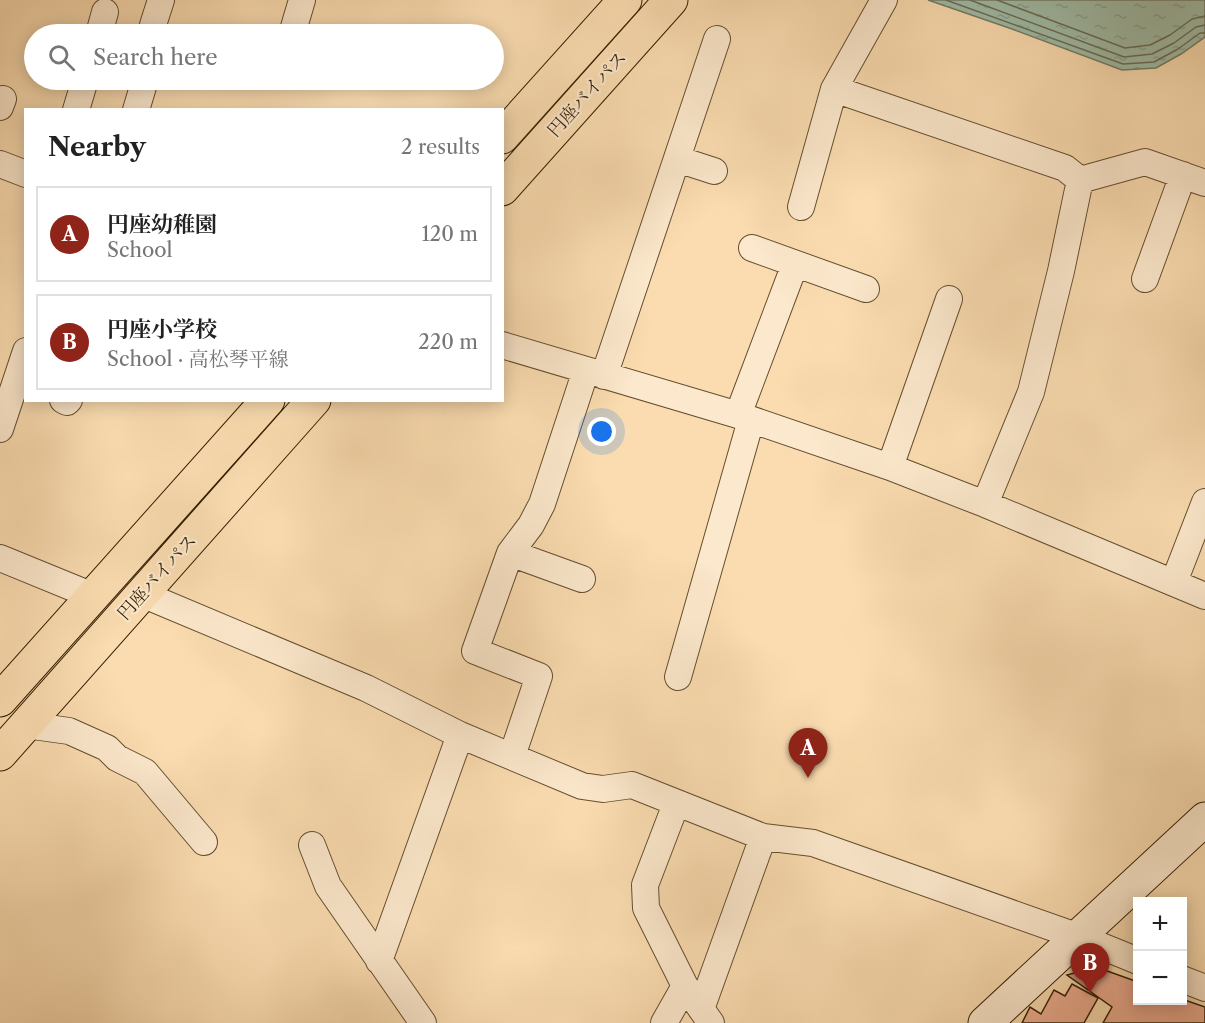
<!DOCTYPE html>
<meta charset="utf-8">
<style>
:root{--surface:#fff;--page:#f6f6f6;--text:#222;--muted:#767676;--line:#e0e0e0;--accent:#8f2418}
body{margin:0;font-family:"Libre Caslon Text","Noto Serif JP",serif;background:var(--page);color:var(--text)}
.controls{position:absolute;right:18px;bottom:18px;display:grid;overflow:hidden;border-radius:0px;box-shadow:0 3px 15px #0003}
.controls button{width:54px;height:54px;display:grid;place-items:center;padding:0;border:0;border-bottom:2px solid var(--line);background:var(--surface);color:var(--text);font:30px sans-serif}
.you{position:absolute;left:602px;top:432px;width:21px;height:21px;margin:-15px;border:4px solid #fff;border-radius:50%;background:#1a73e8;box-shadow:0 0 0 9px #1a73e833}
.badge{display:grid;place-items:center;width:39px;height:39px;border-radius:50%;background:var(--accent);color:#fff;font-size:20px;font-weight:700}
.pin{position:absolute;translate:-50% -50px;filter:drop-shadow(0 2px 3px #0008)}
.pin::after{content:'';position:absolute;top:32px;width:21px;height:18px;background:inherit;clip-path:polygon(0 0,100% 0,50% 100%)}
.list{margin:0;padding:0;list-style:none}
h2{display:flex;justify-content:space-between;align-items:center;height:78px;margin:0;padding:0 24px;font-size:26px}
h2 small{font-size:20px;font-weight:400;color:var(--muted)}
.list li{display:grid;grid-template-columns:39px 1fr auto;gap:18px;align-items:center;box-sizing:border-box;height:96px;margin:0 12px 12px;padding:0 12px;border:2px solid var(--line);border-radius:0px}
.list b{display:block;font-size:22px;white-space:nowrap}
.list p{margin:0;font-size:20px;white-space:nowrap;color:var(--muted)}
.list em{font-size:20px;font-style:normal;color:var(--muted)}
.icon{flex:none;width:33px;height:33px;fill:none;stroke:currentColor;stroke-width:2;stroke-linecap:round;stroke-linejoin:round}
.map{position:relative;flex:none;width:1205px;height:1023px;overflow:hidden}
.search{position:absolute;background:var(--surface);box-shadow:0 3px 15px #0003;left:24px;top:24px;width:480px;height:66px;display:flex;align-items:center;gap:15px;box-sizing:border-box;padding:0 21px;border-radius:33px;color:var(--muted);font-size:22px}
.panel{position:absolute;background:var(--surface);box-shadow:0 3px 15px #0003;left:24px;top:108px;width:480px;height:294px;border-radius:0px}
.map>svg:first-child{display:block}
.water{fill:url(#water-ripples);stroke:#747d66;stroke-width:1.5}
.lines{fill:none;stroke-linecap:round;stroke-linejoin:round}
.shore{stroke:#696d55;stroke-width:1.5}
.building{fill:#edad91;stroke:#331e02;stroke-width:1.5}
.minor-casing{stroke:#654e2e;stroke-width:28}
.secondary-casing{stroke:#331e02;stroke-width:35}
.trunk-casing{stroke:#331e02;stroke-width:35}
.minor{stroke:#fce8cc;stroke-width:26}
.secondary{stroke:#fce8cc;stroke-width:33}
.trunk{stroke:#fadcb0;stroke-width:33}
.labels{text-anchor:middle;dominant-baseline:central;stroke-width:4.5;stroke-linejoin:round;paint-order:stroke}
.street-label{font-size:18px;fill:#331e02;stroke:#fce8cc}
</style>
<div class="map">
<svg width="1205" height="1023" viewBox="0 0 1205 1023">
<defs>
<pattern id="water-ripples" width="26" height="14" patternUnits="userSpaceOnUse" patternTransform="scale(1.5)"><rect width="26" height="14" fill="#9fbca8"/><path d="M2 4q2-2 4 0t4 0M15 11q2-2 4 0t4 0" fill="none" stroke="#89a18f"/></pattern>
</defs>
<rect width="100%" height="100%" fill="#fadcb0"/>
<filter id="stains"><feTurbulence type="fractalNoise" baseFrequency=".00333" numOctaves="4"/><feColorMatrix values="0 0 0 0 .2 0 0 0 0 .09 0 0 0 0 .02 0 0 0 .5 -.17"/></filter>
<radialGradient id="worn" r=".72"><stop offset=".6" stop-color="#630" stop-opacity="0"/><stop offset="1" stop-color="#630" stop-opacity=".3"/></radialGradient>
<path class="water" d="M928,0H1205V37L1181,54L1156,68L1122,70L1012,29Z"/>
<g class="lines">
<path class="shore" d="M946,0L1123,64L1154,62L1178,49L1200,33H1205
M970,0L1124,57L1152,54L1174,43L1196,27L1205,25
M997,0L1125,48L1150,45L1170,35L1192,19L1205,16"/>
</g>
<path class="building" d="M1096,967L1138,982V1000H1182V999L1205,1007V1023H1103L1112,1007L1067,975Z
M1072,984L1098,998L1084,1023H1022L1030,1007L1041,1014L1054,990L1065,996Z"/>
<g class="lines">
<g class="minor-casing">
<path id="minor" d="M99,34L105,12
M155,34L153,25L161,0
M292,34L302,0
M834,89L1065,168L1080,180L1145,162L1205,183
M0,107L3,99
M76,110L85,80
M136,110L145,80
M677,159L714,171
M0,164L26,174
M801,207L834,89L884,0
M752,248L866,289
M1145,279L1183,175
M502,345L738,415L890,467L985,504L1205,596
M604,376L717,39
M63,400L67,402L69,400
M738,415L795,264
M0,429L26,351
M890,467L949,299
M985,504L1031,392L1061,271L1080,180
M510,553L582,579
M0,558L93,596
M1174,582L1205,502
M142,594L366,688L460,735L582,786L603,789L632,785L763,837L813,843L1079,937L1138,961
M678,677L751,420
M26,725L69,731L107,748L117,758L145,772L204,842
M512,756L539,676L475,651L510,553L531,525L542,504L586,370
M676,804L645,885L646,908L685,986L711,1023
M312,845L328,886L423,1023
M379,961L460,735
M1182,979L1205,988
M701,1009L763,837
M664,1023L685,986"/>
</g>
<g class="secondary-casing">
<path id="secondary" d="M985,1023L1205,819"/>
</g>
<g class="trunk-casing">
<path id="trunk" d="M502,137L625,0
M502,189L671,0
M0,700L268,400
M0,754L314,400"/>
</g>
<use href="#minor" class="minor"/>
<use href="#secondary" class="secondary"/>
<use href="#trunk" class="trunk"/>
</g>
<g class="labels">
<g class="street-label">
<text transform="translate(587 94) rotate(-48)">円座バイパス</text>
<text transform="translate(157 577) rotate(-48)">円座バイパス</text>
</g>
</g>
<rect width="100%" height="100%" filter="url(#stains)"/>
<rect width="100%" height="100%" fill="url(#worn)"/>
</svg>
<div class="controls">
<button>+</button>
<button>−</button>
</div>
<div class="you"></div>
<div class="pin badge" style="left:808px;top:778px">A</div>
<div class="pin badge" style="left:1090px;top:993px">B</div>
<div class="search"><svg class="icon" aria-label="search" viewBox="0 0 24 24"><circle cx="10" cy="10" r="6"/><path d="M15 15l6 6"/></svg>Search here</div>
<section class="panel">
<h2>Nearby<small>2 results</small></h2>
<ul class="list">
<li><span class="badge">A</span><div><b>円座幼稚園</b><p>School</p></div><em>120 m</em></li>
<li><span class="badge">B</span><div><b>円座小学校</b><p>School · 高松琴平線</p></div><em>220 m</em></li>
</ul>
</section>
</div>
